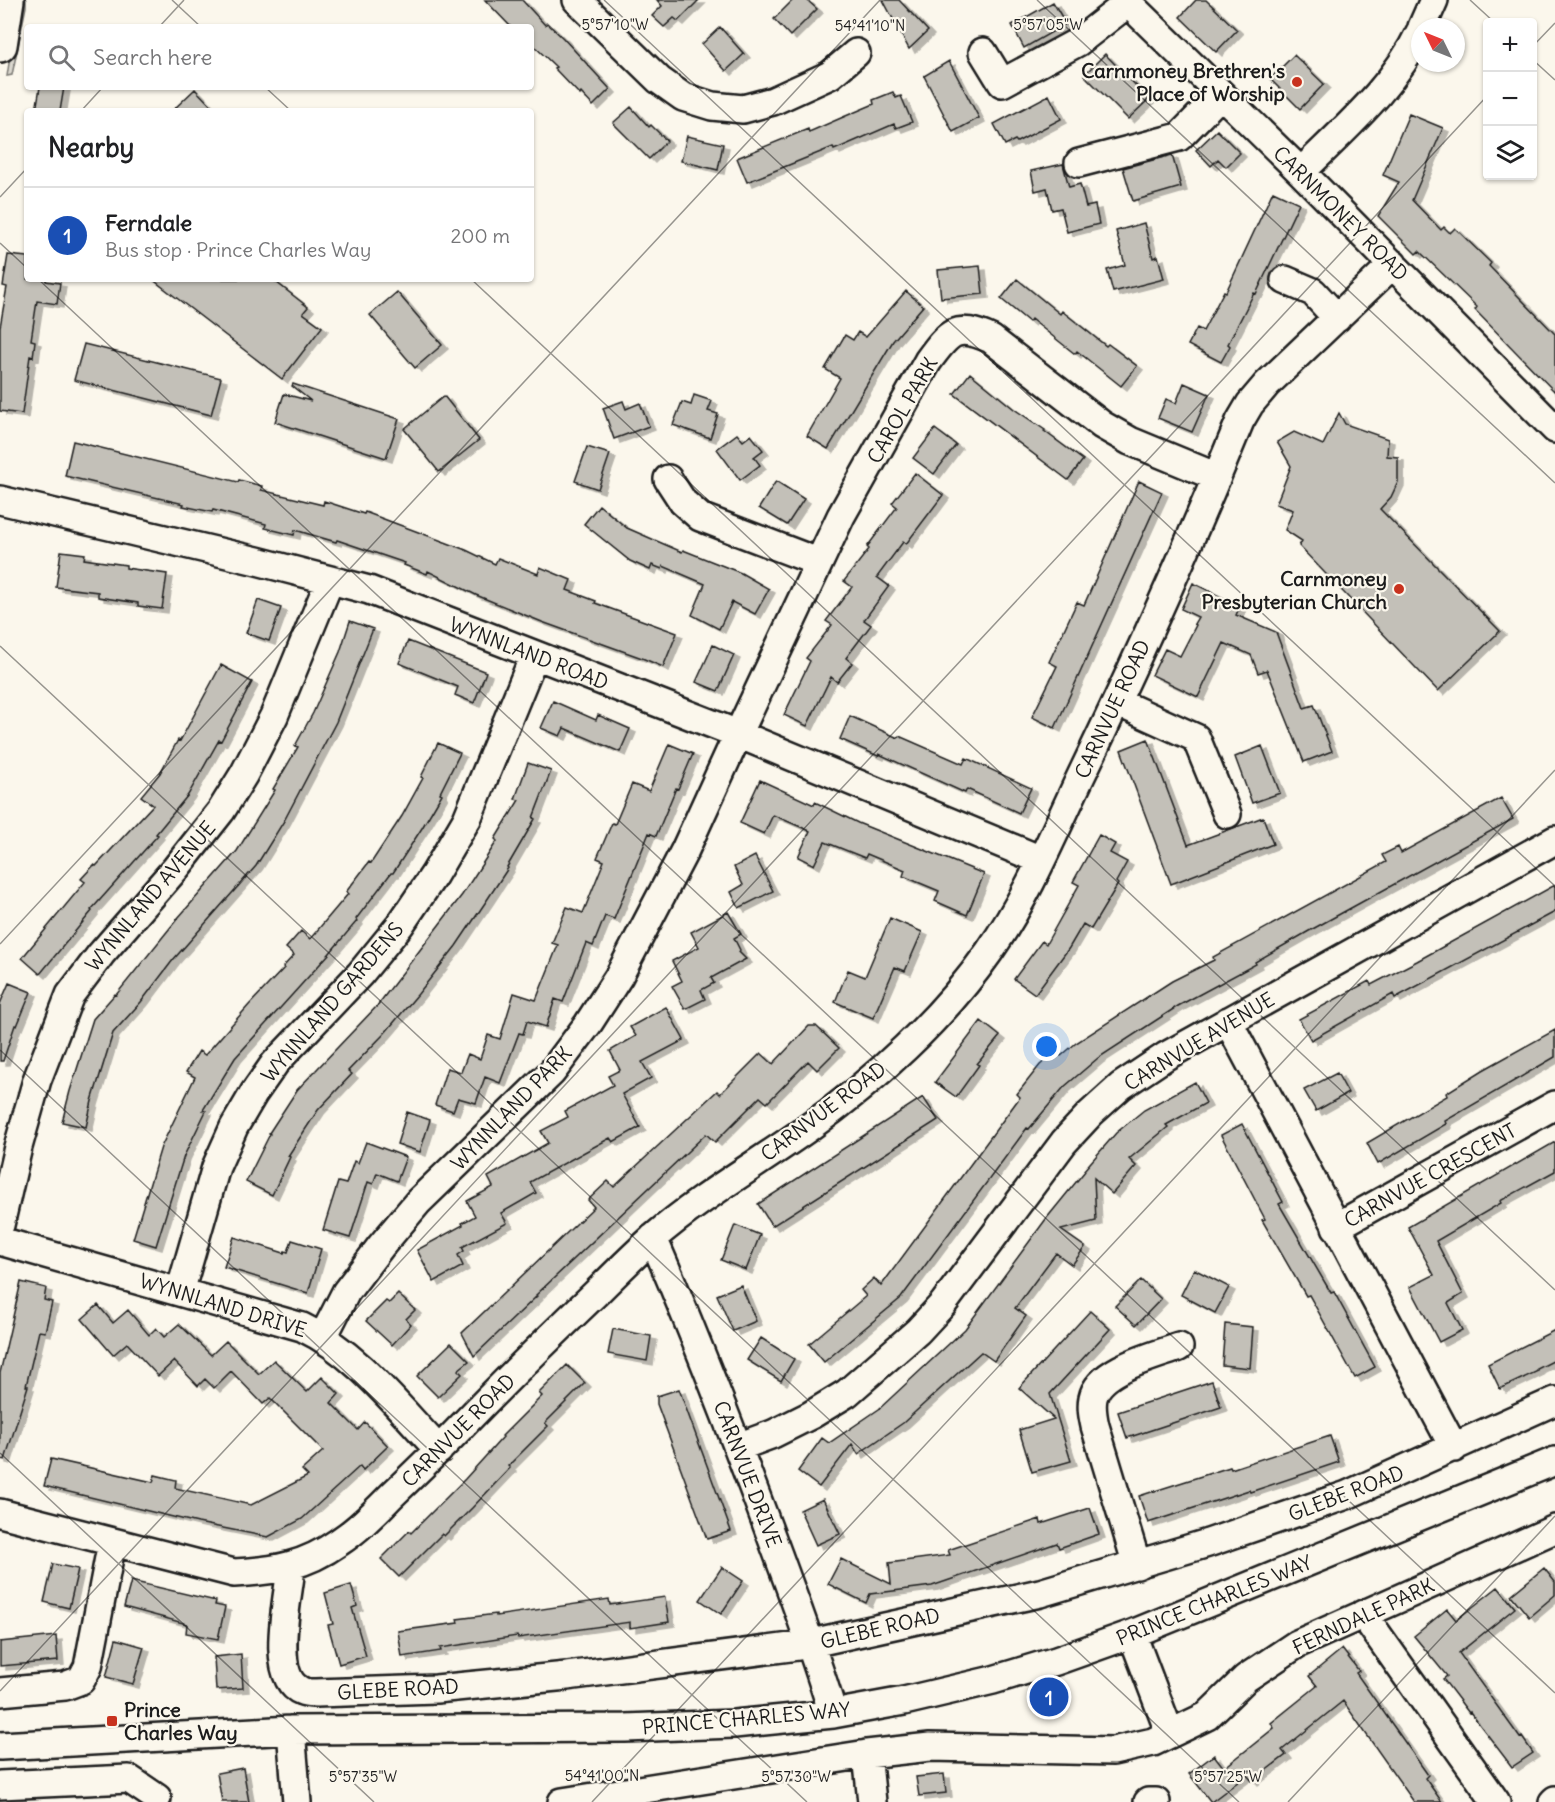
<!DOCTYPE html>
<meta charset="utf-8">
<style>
:root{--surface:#fff;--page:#f6f6f6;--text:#202124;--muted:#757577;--line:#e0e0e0;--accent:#d93025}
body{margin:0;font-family:Delius,sans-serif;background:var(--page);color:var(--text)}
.controls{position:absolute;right:18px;top:18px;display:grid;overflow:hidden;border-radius:6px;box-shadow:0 2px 4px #0004}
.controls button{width:54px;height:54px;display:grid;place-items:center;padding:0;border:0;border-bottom:2px solid var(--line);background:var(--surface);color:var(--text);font:30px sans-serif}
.compass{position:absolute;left:1411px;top:18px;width:54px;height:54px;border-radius:50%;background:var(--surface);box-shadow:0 2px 4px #0004;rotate:313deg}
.you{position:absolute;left:1047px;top:1047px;width:21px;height:21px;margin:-15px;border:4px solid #fff;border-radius:50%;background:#1a73e8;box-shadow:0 0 0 9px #1a73e833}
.badge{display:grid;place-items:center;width:39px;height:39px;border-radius:50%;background:var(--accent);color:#fff;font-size:20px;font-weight:700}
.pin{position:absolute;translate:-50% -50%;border:3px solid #fff;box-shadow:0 2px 6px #0006}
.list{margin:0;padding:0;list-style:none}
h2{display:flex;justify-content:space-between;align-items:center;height:78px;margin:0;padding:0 24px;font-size:26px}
h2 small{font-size:20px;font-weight:400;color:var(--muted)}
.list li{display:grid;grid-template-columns:39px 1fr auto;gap:18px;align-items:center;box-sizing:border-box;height:96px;padding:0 24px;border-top:2px solid var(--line)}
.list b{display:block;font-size:22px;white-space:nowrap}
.list p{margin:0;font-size:20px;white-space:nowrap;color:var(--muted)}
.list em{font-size:20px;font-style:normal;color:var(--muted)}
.icon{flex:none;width:33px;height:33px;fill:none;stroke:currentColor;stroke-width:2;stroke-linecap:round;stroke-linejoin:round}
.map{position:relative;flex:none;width:1555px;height:1802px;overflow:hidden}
.search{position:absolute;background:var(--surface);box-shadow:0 2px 4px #0004;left:24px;top:24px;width:510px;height:66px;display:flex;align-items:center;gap:15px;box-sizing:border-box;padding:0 21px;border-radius:6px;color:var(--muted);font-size:22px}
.panel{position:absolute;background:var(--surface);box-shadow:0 2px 4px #0004;left:24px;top:108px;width:510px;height:174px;border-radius:6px}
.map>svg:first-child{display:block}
.green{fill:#dad7ce;stroke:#7b7a75;stroke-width:1.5}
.building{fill:#c3c0b8;stroke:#1c1c1c;stroke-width:1.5;filter:url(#shadow)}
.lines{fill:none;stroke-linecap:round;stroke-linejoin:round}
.minor-casing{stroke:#1c1c1c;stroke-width:32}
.major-casing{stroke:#1c1c1c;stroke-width:38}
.minor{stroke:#fbf7ec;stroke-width:27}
.major{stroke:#fbf7ec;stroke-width:33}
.ticks{fill:none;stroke:#1c1c1c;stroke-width:1.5;stroke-opacity:0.45}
.poi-dot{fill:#c8321e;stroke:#fbf7ec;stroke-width:2}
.labels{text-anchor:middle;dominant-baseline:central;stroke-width:4.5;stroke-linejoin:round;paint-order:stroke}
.poi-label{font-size:20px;font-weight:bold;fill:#1c1c1c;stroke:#fbf7ec;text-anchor:end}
.street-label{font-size:20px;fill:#1c1c1c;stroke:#fbf7ec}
.ticks-label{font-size:15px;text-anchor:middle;fill:#1c1c1c;stroke:#fbf7ec;stroke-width:4.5;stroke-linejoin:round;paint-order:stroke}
</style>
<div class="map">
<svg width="1555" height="1802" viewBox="0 0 1555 1802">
<defs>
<filter id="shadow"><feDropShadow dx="6" dy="4" stdDeviation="0" flood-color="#0004"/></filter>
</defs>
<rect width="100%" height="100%" fill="#fbf7ec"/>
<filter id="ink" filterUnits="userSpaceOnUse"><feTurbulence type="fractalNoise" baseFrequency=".0167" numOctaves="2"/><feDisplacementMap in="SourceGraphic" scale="12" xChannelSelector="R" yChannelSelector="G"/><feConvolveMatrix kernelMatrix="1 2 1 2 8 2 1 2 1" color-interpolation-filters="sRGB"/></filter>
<g filter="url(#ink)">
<path class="green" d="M19,0H26V7L12,75L7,76Z"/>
<path class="building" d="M485,0H522L545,25L547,23L563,38L610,89L593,106L581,93L580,95L554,68L556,67L531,43V27H511Z
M657,0H699L678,21L674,18L664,27L652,16L662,6Z
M793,0H807L817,9L790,36L774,19Z
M883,0H899L928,31L909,49Z
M1196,0H1206L1237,30L1216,52L1180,17Z
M1053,2L1066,24L1024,48L1012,25Z
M720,27L744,54L726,71L702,44Z
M1105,54L1149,99L1128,119L1084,75Z
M1294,55L1324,84L1300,109L1270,79Z
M949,61L979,118L953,132L924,76Z
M40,87H64L60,111H36Z
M195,89L216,111H172Z
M893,92L896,98L901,96L912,122L896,128L894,124L834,150L833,147L747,182L737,158L808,129L809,132L841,118L874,104L873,100Z
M1049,95L1061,119L1017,142L1015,140L1005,145L994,124Z
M631,107L649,127L651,125L667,141L649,159L613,123Z
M1409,114L1443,128L1412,200L1441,230L1444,227L1450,233L1455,228L1491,263L1489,266L1555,334V392L1475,310L1477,307L1419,251L1416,254L1378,216L1399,182L1383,175Z
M1217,130L1240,153L1226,167L1218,159L1211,166L1196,150Z
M687,136L723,144L718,170L681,161Z
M1172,155L1181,187L1133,201L1123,168Z
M1063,164L1069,187L1080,184L1086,207L1095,205L1099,224L1067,232L1061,208L1052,210L1047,188L1035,191L1031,171Z
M1273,191L1299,203L1256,294L1254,293L1228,344L1230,346L1221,362L1188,345L1197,328L1203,331L1224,291L1226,292Z
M1144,223L1153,258L1158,256L1164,279L1113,292L1107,270L1125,265L1116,231Z
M8,255L27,257V279H46V281L60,283L57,304L37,301L31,340L35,341L33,357L30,356L22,414L0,411V327L7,287L3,286Z
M980,266L983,294L941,298L938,270Z
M152,279H272L308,307L303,313L322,327L282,379Z
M1017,279L1060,314L1062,311L1106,346L1108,344L1137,366L1121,386L1077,351L1075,354L1031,319L1029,322L1001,299Z
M906,291L923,306L893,341L828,449L807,436L840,378L825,369L845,335L853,340L858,332L866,337Z
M397,292L442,345L415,368L370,315Z
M84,344L221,378L211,415L74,380Z
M970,373L1014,409L1045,430L1044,431L1083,460L1068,480L954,394Z
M1184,383L1209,394L1192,432L1158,418L1166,399L1176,403Z
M293,384L399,419L386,458L275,422L284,394L311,401L292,386Z
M694,395L712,401L708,411L718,414L710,438L673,425L682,402L691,405Z
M444,396L479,440L439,472L404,429Z
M623,401L626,409L640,403L649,426L614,439L603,408Z
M1339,413L1345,424L1388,439L1387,456L1398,457V482L1391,497L1380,509L1500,631L1438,691L1299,546L1302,541L1285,530L1293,510L1276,504L1291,466L1277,442L1294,432L1323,445Z
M935,429L956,445L934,474L913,458Z
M737,434L743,441L751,435L763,450L754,457L760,465L740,480L717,449Z
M73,441L238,482L239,480L262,486L261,490L323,505L324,501L364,514L365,512L466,550L495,564L498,558L538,574L540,567L571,580L567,590L596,601L595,603L677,633L663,667L642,658L542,622L476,595L428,571L427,574L404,565L405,563L337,540L336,542L295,530L294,535L265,528L266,524L213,510L212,512L183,506L184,504L65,476Z
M587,447L610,454L598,489L575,481Z
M915,473L943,495L906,544L903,542L877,577L889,586L864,620L871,625L846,658L852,663L837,682L831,677L807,726L784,715L810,661L806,658L832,625L826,621L852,587L844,581L869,549L867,547L897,507L892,503Z
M776,481L804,499L787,525L759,508Z
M1139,481L1162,492L1055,728L1032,717L1057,666L1049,662L1077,602L1084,605Z
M599,505L627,528L682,552L683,550L741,573L769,589L755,614L732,602L719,629L692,615L705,584L663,566L662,569L652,565L650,570L630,561L584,524Z
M61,551L85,554L84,559L126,565V568L167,574L162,609L138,606V603L98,597V592L56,587Z
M1193,583L1240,606L1236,615L1276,632L1304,708L1314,705L1332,751L1304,762L1267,670L1258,673L1251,655L1224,643L1198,697L1152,675L1165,649L1180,656L1196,625L1194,624L1198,617L1181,609Z
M258,600L281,608L269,641L246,633Z
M350,621L373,629L336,722L284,821L256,866L173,960L141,1002L113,1033L92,1101L86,1127L62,1122L70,1091L93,1019L115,994L116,995L178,918L237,851L275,790L273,789L298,747L295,746L313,713L340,652Z
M408,641L486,672L474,703L455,695L458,687L399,663Z
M713,645L734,655L718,691L696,682Z
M221,665L252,682L221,741L219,740L188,795L156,834L158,835L91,910L92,911L40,974L22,958L85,882L81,879L94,865L96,866L153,805L141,796L160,773L178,740L180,741Z
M553,701L596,720L598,715L630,729L620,752L564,728L560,736L541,728Z
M850,716L898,738L899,736L963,764L966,758L1031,788L1019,813L967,789L965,793L879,754L878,756L840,739Z
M1148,739L1188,845L1263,817L1273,844L1171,884L1121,750Z
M438,743L460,753L440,793L442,794L422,828L393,873H391L356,919L357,921L329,954L235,1058L203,1110L206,1111L184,1156L156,1246L133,1239L161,1147L195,1077L186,1072L199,1051L205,1055L249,1005L284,968L283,967L294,955L286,948L301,931L310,939L348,894L346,892L369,862L371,863L402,816L423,778L421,777Z
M669,744L693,754L678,789L676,788L656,836L649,833L614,919L605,916L593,946L586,943L563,1002L555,999L546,1027L527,1021L523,1034L519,1033L500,1083L485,1077L476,1103L458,1098L453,1111L435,1105L447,1068L461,1072L468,1054L480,1059L488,1035L500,1039L514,993L536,1000L558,945L552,943L567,907L583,913L604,861L597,858L612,823L615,824L632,784L649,791Z
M1262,746L1280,793L1252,803L1235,757Z
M528,763L551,771L533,818L535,819L507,867L508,868L487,900L456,946L418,994L384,1034L348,1071L352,1074L318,1110L288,1156L290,1157L272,1195L246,1182L270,1134L269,1133L297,1090L377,1006L462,895L497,841L495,839L519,800L515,799Z
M760,780L814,805L815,802L858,823L984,874L967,915L935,901L939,891L903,876L905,870L867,854L865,858L825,842L814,865L798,857L810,831L773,815L764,834L740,823Z
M1501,798L1513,819L1309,931L1255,962L1256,964L1178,1006L1098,1058L1064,1087L1029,1129L1027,1128L901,1298L824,1362L809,1344L866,1296L861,1290L874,1278L881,1286L1020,1097L1017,1094L1040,1065L1057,1051L1061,1056L1076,1043L1172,981L1214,960L1213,957L1386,862L1382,855L1398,847L1401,853Z
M1099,835L1115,844L1110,853L1127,862L1116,882L1118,884L1091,929L1083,924L1069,948L1035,994L1014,979L1042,941L1046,944L1079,885L1073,882Z
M755,856L773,891L739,908L731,892L743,885L734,867Z
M1555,885V912L1395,998L1393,994L1311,1040L1299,1019L1369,981L1371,985L1417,961Z
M728,912L741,934L734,938L740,950L739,952L746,959L711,978L714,983L701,990L705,999L685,1009L672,986L682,981L672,961L699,947L691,932Z
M890,918L922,932L905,971L895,967L873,1018L835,1002L848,970L865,977Z
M9,983L31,992L17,1026L15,1025L3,1061H0V1004Z
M666,1007L684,1040L642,1062L651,1078L622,1094L640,1127L613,1142L610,1138L530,1182L536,1193L501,1213L507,1223L462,1247L464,1251L458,1255L463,1266L434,1282L417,1250L463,1225L462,1223L475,1216L467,1201L493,1187L488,1177L548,1143L541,1131L568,1117L565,1111L613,1085L608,1076L620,1070L610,1051L636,1036L630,1027Z
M981,1021L1000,1036L977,1064L979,1065L956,1097L935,1082Z
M809,1026H816L839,1048L817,1070L808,1061L767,1103L760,1097L715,1142L706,1134L536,1295L537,1296L474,1356L462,1333L594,1207L588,1200L608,1181L614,1187L717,1091L720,1094L761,1053L773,1064Z
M1555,1030V1057L1445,1121L1446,1124L1378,1164L1367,1143L1447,1096L1446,1093L1483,1070Z
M1337,1073L1348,1093L1316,1111L1304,1090Z
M1195,1082L1206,1103L1166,1125L1168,1127L1129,1159L1136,1166L1112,1194L1094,1178L1096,1221L1061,1230L1085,1247L1072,1265L1056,1253L1015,1308L1026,1316L994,1361L981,1352L903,1423L858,1454L852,1444L819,1487L798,1471L822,1438L829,1443L879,1409L965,1329L1046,1219L1085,1171L1084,1170L1116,1133L1144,1110Z
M923,1097L938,1120L772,1226L758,1204Z
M407,1112L430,1120L420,1152L397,1144Z
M1242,1124L1283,1202L1279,1204L1331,1293L1334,1292L1375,1367L1355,1378L1309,1295L1306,1296L1262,1220L1265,1219L1221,1135Z
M366,1142L406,1157L397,1181L377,1173L373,1184L368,1182L350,1238L323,1230L338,1182L346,1184L354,1161L358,1163Z
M1555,1142V1171L1500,1201L1501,1203L1436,1241L1463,1294L1448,1303L1462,1330L1439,1342L1410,1287L1434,1275L1408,1227Z
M735,1225L760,1235L746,1270L721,1260Z
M234,1237L284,1253L285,1251L288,1252L292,1240L321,1249L308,1293L224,1267Z
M1194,1269L1229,1287L1215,1313L1181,1295Z
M1141,1280L1161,1299L1136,1325L1115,1306Z
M21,1282L46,1288L44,1300L52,1302L45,1332L39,1331L26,1386H28L5,1460L0,1459V1373Z
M741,1285L756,1321L733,1331L717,1295Z
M398,1294L415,1310L406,1319L411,1324L392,1345L366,1321L386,1301L389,1303Z
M98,1305L113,1323L128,1310L149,1335L156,1328L164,1337L179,1324L211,1355L226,1341L259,1374L274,1360L307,1392L322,1377L339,1394L331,1403L358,1430L365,1422L388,1446L363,1470L360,1466L302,1519L268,1537L198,1523L44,1486L51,1459L153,1482L155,1475L176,1480L175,1488L251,1505L308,1476L302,1470L323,1451L270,1398L263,1404L231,1371L214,1388L205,1379L198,1386L174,1361L158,1376L127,1343L113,1355L82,1319Z
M1090,1311L1110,1329L1050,1394L1071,1461L1032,1472L1019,1430L1054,1419L1019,1388Z
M1225,1324L1253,1327L1250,1368L1222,1365Z
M613,1329L651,1336L647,1361L608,1354Z
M1555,1330V1360L1537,1369L1538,1371L1500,1389L1488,1364Z
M761,1338L794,1359L781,1381L747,1360Z
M451,1343L469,1361L458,1370L462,1374L438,1397L417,1376Z
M567,1365L585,1383L545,1423L548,1426L508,1466L510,1468L472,1508L444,1536L442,1534L399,1577L381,1559L409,1531L411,1533L465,1479L503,1437L502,1436L542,1396L539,1393Z
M1212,1381L1221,1407L1127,1438L1118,1412Z
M679,1389L731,1531L707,1539L657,1404V1396Z
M1330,1436L1339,1462L1250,1492L1249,1490L1148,1523L1139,1496L1230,1467L1231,1469Z
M823,1499L840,1534L816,1545L800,1510Z
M1090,1508L1099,1534L1059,1548L1057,1543L932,1586L870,1594L866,1603L828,1584L841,1559L891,1584L889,1563L950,1555L948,1550L1040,1519L1041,1524Z
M53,1564L78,1569L69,1608L44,1602Z
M722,1567L743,1581L721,1614L700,1600Z
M1544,1568L1555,1582V1595L1529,1617L1511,1595Z
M131,1581L216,1601L215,1605L225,1607L218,1639L186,1633L187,1624L124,1607Z
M351,1585L357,1606L352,1608L366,1656L339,1664L328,1625L333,1624L325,1593Z
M1498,1587L1515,1608L1459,1653L1520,1738L1522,1737L1533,1753L1512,1767L1470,1712L1469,1713L1443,1679L1447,1676L1414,1636L1447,1609L1456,1620Z
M665,1597L669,1622L630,1628V1622L518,1638L517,1636L440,1648L441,1651L402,1657L398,1631L458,1623L457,1619L496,1614V1616L609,1599L610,1605Z
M56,1636L58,1661L0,1666V1642Z
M116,1639L144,1647L133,1684L106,1677Z
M1342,1649L1359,1671L1356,1673L1428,1775L1425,1778L1442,1802H1414L1343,1701L1282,1750L1286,1755L1252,1781L1247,1775L1211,1802L1189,1774L1214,1755L1224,1768L1274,1728L1271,1723L1317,1686L1309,1676Z
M241,1654L243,1688L216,1690L214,1657Z
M243,1768L249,1802H222L217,1773Z
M944,1774L946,1793L919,1796L916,1777Z"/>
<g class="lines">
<g class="minor-casing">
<path id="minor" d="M577,0L659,80L683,97L712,106L743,109L773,101L830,75L856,53
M1125,0L1301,172L1555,429
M1422,27L1434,0
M983,52L1002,83L1078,42L1128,3
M1079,163L1179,137L1221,94
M1301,172C1344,129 1394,87 1420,32
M1285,280L1313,292L1337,318
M668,479L683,502L700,517L818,562
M0,500L257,561L369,590L738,734L1041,860
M1117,702L1196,738L1227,814
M1228,1021L1454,1448
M0,1225L18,1147L37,1080L70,995L101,954L176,868L221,811L244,774L274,716L330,580
M1336,1227L1555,1105
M653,1238C694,1333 731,1428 767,1525C790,1587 814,1650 833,1714
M0,1241L302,1327C357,1353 397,1406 439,1450
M180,1292L216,1167L234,1127L254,1093L275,1063L360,974L400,925L434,875L467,819L534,656
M323,1337L346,1292L381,1246L418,1202L552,1072L588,1024L619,976L685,850L733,745L841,516L928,361C949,332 956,323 991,339L1102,425L1130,441L1217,477
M738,1447L773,1434L811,1415L847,1393L918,1331L943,1304L1064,1142L1090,1114L1121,1086L1166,1056L1555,840
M0,1513L234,1573C275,1571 305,1566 339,1542C359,1529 375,1512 392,1495C415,1473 438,1451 460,1428C504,1382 549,1338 595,1294C614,1275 633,1256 652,1239C700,1197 756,1165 808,1128C874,1081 942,1019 989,952C1027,898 1053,835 1081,776C1137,660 1191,541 1240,421L1250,404L1267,384L1393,264
M1137,1565L1095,1426C1093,1417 1091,1408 1093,1398C1099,1369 1155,1356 1179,1347
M291,1567C289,1595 268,1678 302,1691C306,1693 312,1693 316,1693L436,1689L567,1676L798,1646L1040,1593L1208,1543L1347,1495L1555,1401
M1363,1614L1496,1802
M1132,1634L1170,1734
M0,1692L65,1686L81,1680L88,1667L112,1542
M291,1730L297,1802
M0,1746L291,1730L625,1728L734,1724L833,1714L904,1701L993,1680L1056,1661L1132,1634L1555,1461
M867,1754L872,1802
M0,1785L129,1779L157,1798
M562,1802L867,1754L930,1747L1113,1751L1153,1742L1207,1716L1246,1678L1297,1644L1555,1529
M1148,1802H1156
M1553,1802L1555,1800"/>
</g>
<g class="major-casing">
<path id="major" d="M0,45L7,0"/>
</g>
<use href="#minor" class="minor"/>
<use href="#major" class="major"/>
</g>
</g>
<path class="ticks" d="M172,0L201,27M604,0L1555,886M1037,0L1555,483M1470,0L1494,22M159,27L184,0M1532,47L1555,23M1532,59L1555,80M265,87L291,111M81,111L103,87M0,197L27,168M0,243L27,268M38,279L1555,1693M471,279L1555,1290M0,646L1239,1802M0,944L880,0M0,1050L807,1802M0,1453L374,1802M0,1691L1488,95M592,1802L1555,770M1288,1802L1555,1516"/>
<g class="poi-dot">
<circle cx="1297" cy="82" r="6"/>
<circle cx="1399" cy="589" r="6"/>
<rect x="106" y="1715" width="12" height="12" rx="3"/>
</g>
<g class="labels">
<g class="poi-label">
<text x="1285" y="70">Carnmoney Brethren's<tspan x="1285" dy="23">Place of Worship</tspan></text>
<text x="1387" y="578">Carnmoney<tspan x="1387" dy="23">Presbyterian Church</tspan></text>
<text x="124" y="1709" text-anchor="start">Prince<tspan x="124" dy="23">Charles Way</tspan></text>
</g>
<g class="street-label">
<text transform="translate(1341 213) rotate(45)">CARNMONEY ROAD</text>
<text transform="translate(902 410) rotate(-60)">CAROL PARK</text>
<text transform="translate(529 653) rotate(21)">WYNNLAND ROAD</text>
<text transform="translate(1112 709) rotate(-65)">CARNVUE ROAD</text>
<text transform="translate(150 896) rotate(-50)">WYNNLAND AVENUE</text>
<text transform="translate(332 1002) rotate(-49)">WYNNLAND GARDENS</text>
<text transform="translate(1199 1041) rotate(-31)">CARNVUE AVENUE</text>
<text transform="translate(511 1108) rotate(-46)">WYNNLAND PARK</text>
<text transform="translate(823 1111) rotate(-37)">CARNVUE ROAD</text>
<text transform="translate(1430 1175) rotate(-29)">CARNVUE CRESCENT</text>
<text transform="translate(223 1305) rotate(17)">WYNNLAND DRIVE</text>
<text transform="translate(458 1430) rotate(-45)">CARNVUE ROAD</text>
<text transform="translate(748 1474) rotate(69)">CARNVUE DRIVE</text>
<text transform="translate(1346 1493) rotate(-21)">GLEBE ROAD</text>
<text transform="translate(1214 1600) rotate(-22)">PRINCE CHARLES WAY</text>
<text transform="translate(1363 1616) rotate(-25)">FERNDALE PARK</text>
<text transform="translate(880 1628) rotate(-13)">GLEBE ROAD</text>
<text transform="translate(398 1689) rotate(-3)">GLEBE ROAD</text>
<text transform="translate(746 1718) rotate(-5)">PRINCE CHARLES WAY</text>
</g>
</g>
<g class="ticks-label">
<text x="615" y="30">5°57'10"W</text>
<text x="1048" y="30">5°57'05"W</text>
<text x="870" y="31">54°41'10"N</text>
<text x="602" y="1781">54°41'00"N</text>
<text x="363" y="1782">5°57'35"W</text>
<text x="796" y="1782">5°57'30"W</text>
<text x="1228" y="1782">5°57'25"W</text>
</g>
</svg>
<div class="controls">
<button>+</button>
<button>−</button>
<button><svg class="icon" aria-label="layers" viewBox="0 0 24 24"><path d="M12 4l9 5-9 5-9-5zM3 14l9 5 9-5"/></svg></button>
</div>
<svg class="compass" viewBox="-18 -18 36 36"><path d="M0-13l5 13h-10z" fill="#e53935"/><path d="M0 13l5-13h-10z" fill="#757577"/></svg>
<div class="you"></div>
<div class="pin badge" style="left:1049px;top:1697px;background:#1a4fb4">1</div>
<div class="search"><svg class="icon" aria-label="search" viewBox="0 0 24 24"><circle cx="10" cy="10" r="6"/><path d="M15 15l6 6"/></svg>Search here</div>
<section class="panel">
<h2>Nearby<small></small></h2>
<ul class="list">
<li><span class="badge" style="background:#1a4fb4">1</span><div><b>Ferndale</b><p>Bus stop · Prince Charles Way</p></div><em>200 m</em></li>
</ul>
</section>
</div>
